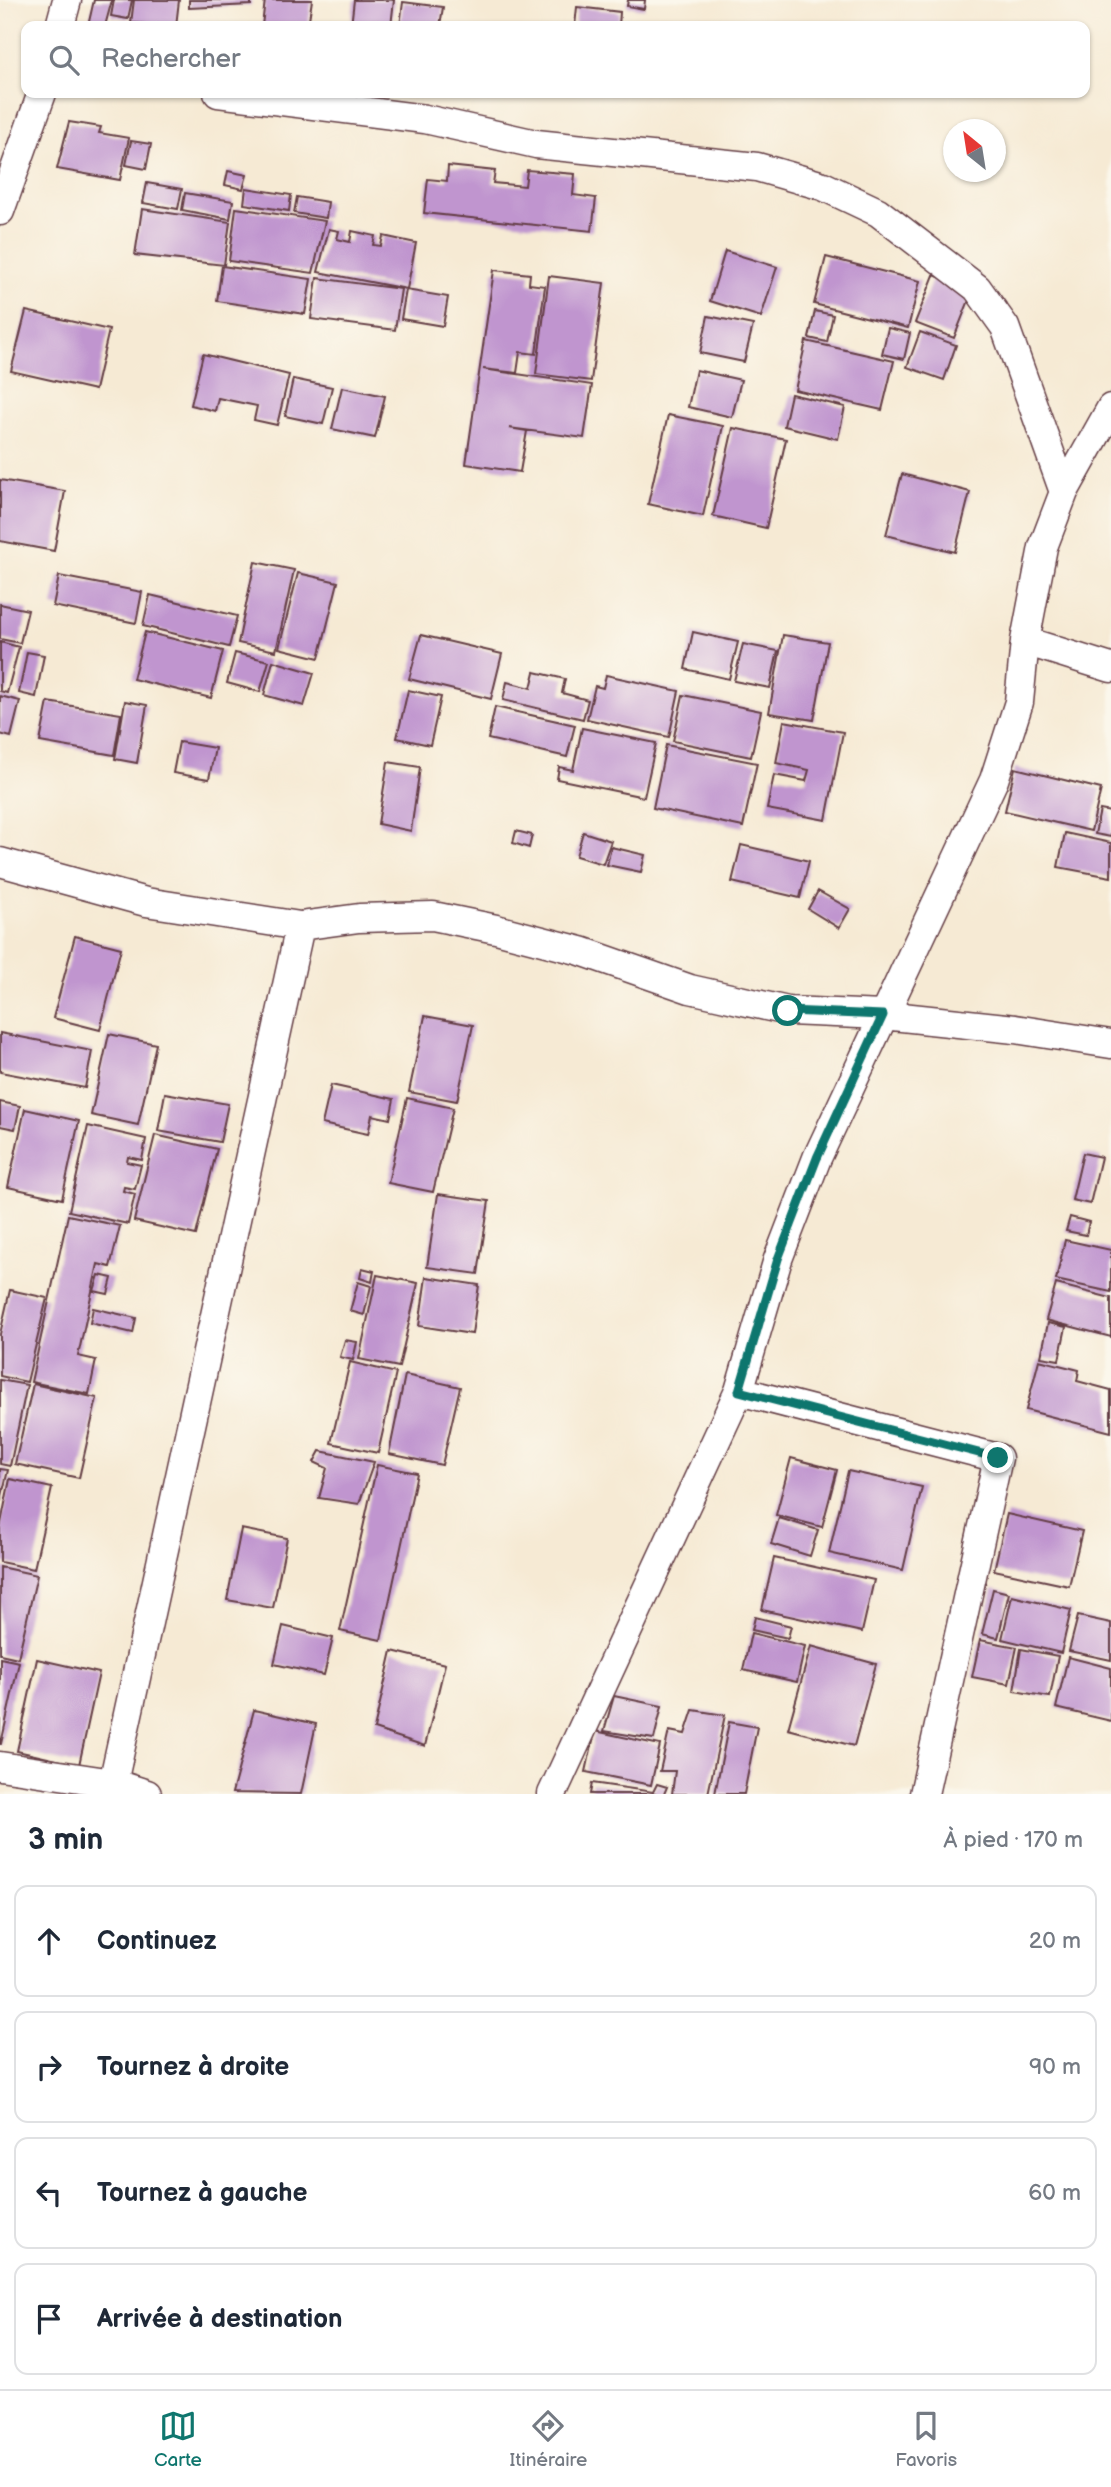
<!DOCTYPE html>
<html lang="fr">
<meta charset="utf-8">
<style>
:root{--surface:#fff;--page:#f6f6f7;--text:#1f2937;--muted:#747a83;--line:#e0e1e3;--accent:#0f766e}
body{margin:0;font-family:"Balsamiq Sans",sans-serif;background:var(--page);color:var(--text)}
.compass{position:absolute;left:943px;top:119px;width:63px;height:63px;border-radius:50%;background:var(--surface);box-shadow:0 2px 5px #0004;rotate:330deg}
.stop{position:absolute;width:21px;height:21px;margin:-16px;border:5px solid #0f766e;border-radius:50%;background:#fff}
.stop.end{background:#0f766e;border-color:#fff;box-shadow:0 2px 7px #0008}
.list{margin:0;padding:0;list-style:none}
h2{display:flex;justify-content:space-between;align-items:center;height:91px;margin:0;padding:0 28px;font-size:30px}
h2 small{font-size:23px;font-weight:400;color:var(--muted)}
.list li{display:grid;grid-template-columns:46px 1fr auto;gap:21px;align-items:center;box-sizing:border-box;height:112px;margin:0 14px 14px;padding:0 14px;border:2px solid var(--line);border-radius:14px}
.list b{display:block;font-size:26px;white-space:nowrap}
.list em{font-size:23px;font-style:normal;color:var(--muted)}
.icon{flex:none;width:38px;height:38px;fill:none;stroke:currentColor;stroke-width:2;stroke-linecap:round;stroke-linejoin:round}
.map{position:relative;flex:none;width:1111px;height:1794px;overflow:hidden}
.search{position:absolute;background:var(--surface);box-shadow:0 2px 5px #0004;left:21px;right:21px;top:21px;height:77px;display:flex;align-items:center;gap:18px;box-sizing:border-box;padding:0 24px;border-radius:14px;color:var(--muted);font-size:26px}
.sheet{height:595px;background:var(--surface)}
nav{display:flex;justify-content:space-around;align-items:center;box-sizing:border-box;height:98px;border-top:2px solid var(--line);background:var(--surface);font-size:19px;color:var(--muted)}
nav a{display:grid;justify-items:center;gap:4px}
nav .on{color:var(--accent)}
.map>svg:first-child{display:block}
.building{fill:#c095cf}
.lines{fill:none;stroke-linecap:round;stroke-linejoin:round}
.minor-casing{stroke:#643d44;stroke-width:31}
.minor{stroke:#fff;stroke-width:28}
.route{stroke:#0f766e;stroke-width:9}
</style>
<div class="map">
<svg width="1111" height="1794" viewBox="0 0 1111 1794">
<rect width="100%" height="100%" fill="#fbf7ec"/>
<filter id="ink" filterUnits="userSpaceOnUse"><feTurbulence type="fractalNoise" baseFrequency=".0143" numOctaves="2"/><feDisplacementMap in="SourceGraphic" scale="14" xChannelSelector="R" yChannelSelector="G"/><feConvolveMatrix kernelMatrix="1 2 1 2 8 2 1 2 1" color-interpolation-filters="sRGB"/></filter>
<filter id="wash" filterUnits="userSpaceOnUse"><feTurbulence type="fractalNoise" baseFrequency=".00686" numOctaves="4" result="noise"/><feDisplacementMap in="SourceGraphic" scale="28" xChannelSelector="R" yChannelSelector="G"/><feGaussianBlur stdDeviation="1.57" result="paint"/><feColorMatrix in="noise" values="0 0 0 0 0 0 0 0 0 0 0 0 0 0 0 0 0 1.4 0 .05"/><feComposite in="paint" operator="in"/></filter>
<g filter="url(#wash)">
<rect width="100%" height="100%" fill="#f6ead4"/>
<g id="blocks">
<path class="building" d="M94,0H112L105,26H88Z
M114,0H132L128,19L111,16Z
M134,0H179L176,26L131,23Z
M189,0H251V5L189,8Z
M265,0H312L308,26H262Z
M354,0H394L391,26H351Z
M628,0H645L644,9L627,6Z
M403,2L443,7L440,26H400Z
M577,7L620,12L619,26H575Z
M69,122L101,127L99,133L129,138L120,180L57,169Z
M131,141L151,144L146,169L126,165Z
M448,166L495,171L493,183L525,186L527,170L575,174L573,195L596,198L592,231L424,213L428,179L447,181Z
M228,171L247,175L243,189L225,185Z
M147,183L182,189L178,209L143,203Z
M246,188L291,195L289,211L244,204Z
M185,193L233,201L230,219L182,210Z
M297,197L328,202L326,218L294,213Z
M236,208L325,221L313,273L229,261Z
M142,209L230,222L224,265L135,255Z
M329,229L339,231L337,239L350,242L352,231L375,236L373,245L381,246L383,236L416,243L407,289L318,272Z
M725,251L777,267L761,317L710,301Z
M826,257L920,281L908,328L814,304Z
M222,266L311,279L305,314L217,301Z
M494,270L530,274L529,284L545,286L536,354L520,352L517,373L483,369L592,385L584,438L509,428L527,431L520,472L466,464Z
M934,275L973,290L954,338L915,323Z
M549,276L604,283L591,381L536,374Z
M317,278L401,289L395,330L311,319Z
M406,290L448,297L443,326L401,319Z
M26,311L109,330L95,390L11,371Z
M815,311L833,315L827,342L809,338Z
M708,316L753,325L744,362L700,353Z
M888,328L910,333L904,359L882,354Z
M920,332L956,345L944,380L907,367Z
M806,341L894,361L882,410L795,390Z
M203,354L289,375L277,425L254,420L257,406L218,398L215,411L191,405Z
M696,370L741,380L732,417L688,407Z
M293,379L332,387L323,424L285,416Z
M342,387L385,396L375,438L332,429Z
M791,394L845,407L838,439L784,426Z
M668,415L723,426L703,516L648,504Z
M733,428L786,439L766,528L713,516Z
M902,474L970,492L955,552L886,535Z
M0,480L65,491L54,551L0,541Z
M255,562L294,570L276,651L238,643Z
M298,573L338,582L319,658L279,648Z
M59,576L142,592L136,623L53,606Z
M150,595L237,616L229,647L143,626Z
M0,604L28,610L20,643L0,639Z
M145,632L223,651L211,698L133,679Z
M693,632L738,642L729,679L685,669Z
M421,635L502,654L491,699L409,679Z
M783,635L828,642L814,720L769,713Z
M0,642L19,647L7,693L0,691Z
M743,644L778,651L770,688L734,681Z
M27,652L44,655L36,697L19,693Z
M235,653L269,661L260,692L227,683Z
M273,661L314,673L304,706L264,695Z
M535,672L565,679L562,693L588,700L583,719L503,700L507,682L531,688Z
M606,675L679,691L669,737L587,719L595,686L603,688Z
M408,690L441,697L430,745L397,738Z
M683,695L761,711L751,757L673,741Z
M0,696L20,701L11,737L0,734Z
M125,701L147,705L137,763L115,759Z
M48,702L121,714L114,755L40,742Z
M495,707L575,725L567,757L488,739Z
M784,721L843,732L826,820L767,809L774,775L806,781L809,770L776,763Z
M582,728L656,743L644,797L557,779L559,767L573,770Z
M179,742L215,748L209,779L173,773Z
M666,745L757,763L743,827L653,808Z
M388,762L420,767L411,831L378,824Z
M1015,768L1101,789L1091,831L1005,811Z
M1100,810L1111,812V837L1095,834Z
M516,831L532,835L529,848L513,843Z
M583,832L611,841L603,864L576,856Z
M1065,833L1111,843V877L1058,867Z
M741,845L809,861L800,898L732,882Z
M611,847L645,855L641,872L607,865Z
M818,891L850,909L839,928L808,909Z
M75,936L121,948L100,1030L53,1018Z
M425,1016L473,1025L457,1101L409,1092Z
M0,1033L92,1051L85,1088L0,1072Z
M109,1034L156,1044L138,1125L91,1115Z
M331,1085L394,1099L390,1119L372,1115L368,1134L322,1124Z
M165,1093L228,1104L220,1142L158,1131Z
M407,1098L453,1108L433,1192L388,1183Z
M0,1102L20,1106L15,1129L0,1126Z
M25,1109L79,1121L62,1199L8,1187Z
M88,1126L146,1139L142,1160L128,1157L127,1162L141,1165L135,1189L124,1187L123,1191L135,1194L128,1224L69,1211Z
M155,1135L217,1149L196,1235L134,1221Z
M1083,1153L1101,1157L1090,1204L1072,1200Z
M438,1194L489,1201L478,1274L427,1267Z
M68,1215L120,1226L110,1267L98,1264L78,1356L96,1360L89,1394L31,1382Z
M1070,1217L1089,1222L1086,1235L1066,1231Z
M1065,1240L1111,1250V1292L1056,1280Z
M362,1268L374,1271L372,1282L360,1278Z
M99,1275L112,1278L108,1294L94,1291Z
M377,1275L418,1283L399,1367L359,1359Z
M426,1277L479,1285L472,1334L419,1326Z
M358,1282L371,1286L364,1315L350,1311Z
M1056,1284L1111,1298V1337L1046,1320Z
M10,1290L47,1298L27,1382L0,1376V1334Z
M93,1308L136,1318L133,1333L90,1323Z
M1048,1323L1066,1327L1059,1360L1041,1357Z
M345,1340L357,1342L353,1360L340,1357Z
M1039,1360L1079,1370L1077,1381L1111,1390V1432L1026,1410Z
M350,1362L396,1373L378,1453L331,1443Z
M405,1375L460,1387L442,1465L389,1454Z
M0,1380L27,1385L10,1466L0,1464Z
M33,1384L97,1398L79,1478L15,1464Z
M320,1451L374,1462L359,1504L319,1498L327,1468L314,1462Z
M791,1458L837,1470L822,1527L776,1515Z
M377,1465L417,1473L381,1640L340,1631Z
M0,1469L8,1470L1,1500L0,1499Z
M848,1471L922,1487L903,1570L829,1553Z
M10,1479L52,1488L34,1569L0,1562V1528Z
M1007,1514L1082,1531L1069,1586L994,1570Z
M779,1518L818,1530L810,1556L771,1544Z
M241,1529L287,1538L273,1608L227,1600Z
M774,1558L874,1580L862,1632L762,1610Z
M0,1567L37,1575L18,1658L0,1654Z
M993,1589L1009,1593L998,1638L982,1634Z
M1012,1596L1071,1610L1061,1653L1002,1639Z
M1078,1616L1111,1623V1660L1069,1651Z
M755,1617L791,1626L788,1638L752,1630Z
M283,1626L333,1638L324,1675L274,1664Z
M751,1633L805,1646L797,1682L743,1670Z
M980,1640L1017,1647L1009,1684L972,1677Z
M811,1646L876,1664L854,1746L788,1729Z
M1021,1649L1058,1656L1050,1697L1014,1691Z
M392,1651L445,1664L425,1746L374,1729Z
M1068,1657L1111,1668V1721L1056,1708Z
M0,1658L19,1662L1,1744H0Z
M37,1659L99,1673L79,1765L17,1751Z
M614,1696L662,1706L654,1739L604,1731Z
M254,1710L316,1724L301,1794L232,1793Z
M693,1710L725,1715L708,1794H672L675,1771H660L669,1731L685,1734Z
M729,1722L757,1727L744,1794H715Z
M595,1731L660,1745L651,1785L586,1772Z
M592,1783L653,1792L657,1784L667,1787L664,1794H590Z"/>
</g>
</g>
<g filter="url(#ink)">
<use href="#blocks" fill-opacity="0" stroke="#643d44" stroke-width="2"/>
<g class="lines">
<g class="minor-casing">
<path id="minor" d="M60,26L67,0
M218,93L425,119L536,144L757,167L823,186L878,212L977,288L1005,327L1064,492
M0,211L42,93
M1025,641L1111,668
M0,862L146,902L300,926L359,918L433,916L496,929L581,951L690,989L788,1011L883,1015L1015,1029L1111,1044
M739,1391L998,1458L924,1794
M0,1766L113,1783L147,1794
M113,1783L300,926
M552,1794L739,1391L778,1259L817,1158L994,780L1019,702L1025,641L1043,547L1064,492L1111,408"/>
</g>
<use href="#minor" class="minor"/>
</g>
</g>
<g class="lines" filter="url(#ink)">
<path class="route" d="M788,1011L883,1015L817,1158L778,1259L739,1391L998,1458"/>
</g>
</svg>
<svg class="compass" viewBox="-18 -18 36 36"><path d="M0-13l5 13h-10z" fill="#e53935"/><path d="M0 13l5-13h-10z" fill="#747a83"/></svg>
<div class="stop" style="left:788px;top:1011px"></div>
<div class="stop end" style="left:998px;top:1458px"></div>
<div class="search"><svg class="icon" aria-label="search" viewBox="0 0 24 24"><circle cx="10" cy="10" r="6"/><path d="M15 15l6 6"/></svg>Rechercher</div>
</div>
<section class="sheet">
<h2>3 min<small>À pied · 170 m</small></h2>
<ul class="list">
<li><svg class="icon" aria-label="ahead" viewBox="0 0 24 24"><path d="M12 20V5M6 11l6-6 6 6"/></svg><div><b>Continuez</b></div><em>20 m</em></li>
<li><svg class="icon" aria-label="right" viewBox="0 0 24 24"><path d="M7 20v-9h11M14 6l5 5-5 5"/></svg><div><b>Tournez à droite</b></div><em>90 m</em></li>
<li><svg class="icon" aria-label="left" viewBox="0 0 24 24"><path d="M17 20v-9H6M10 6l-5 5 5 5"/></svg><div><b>Tournez à gauche</b></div><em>60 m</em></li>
<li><svg class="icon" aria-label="arrive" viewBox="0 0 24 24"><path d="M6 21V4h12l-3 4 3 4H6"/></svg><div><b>Arrivée à destination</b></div></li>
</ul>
</section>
<nav>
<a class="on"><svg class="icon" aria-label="map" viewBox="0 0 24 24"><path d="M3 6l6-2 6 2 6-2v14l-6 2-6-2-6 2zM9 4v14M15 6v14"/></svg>Carte</a>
<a><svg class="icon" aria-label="directions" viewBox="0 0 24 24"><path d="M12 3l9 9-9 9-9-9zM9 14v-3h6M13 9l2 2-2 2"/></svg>Itinéraire</a>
<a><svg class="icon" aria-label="saved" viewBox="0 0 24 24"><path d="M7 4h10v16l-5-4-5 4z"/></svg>Favoris</a>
</nav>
